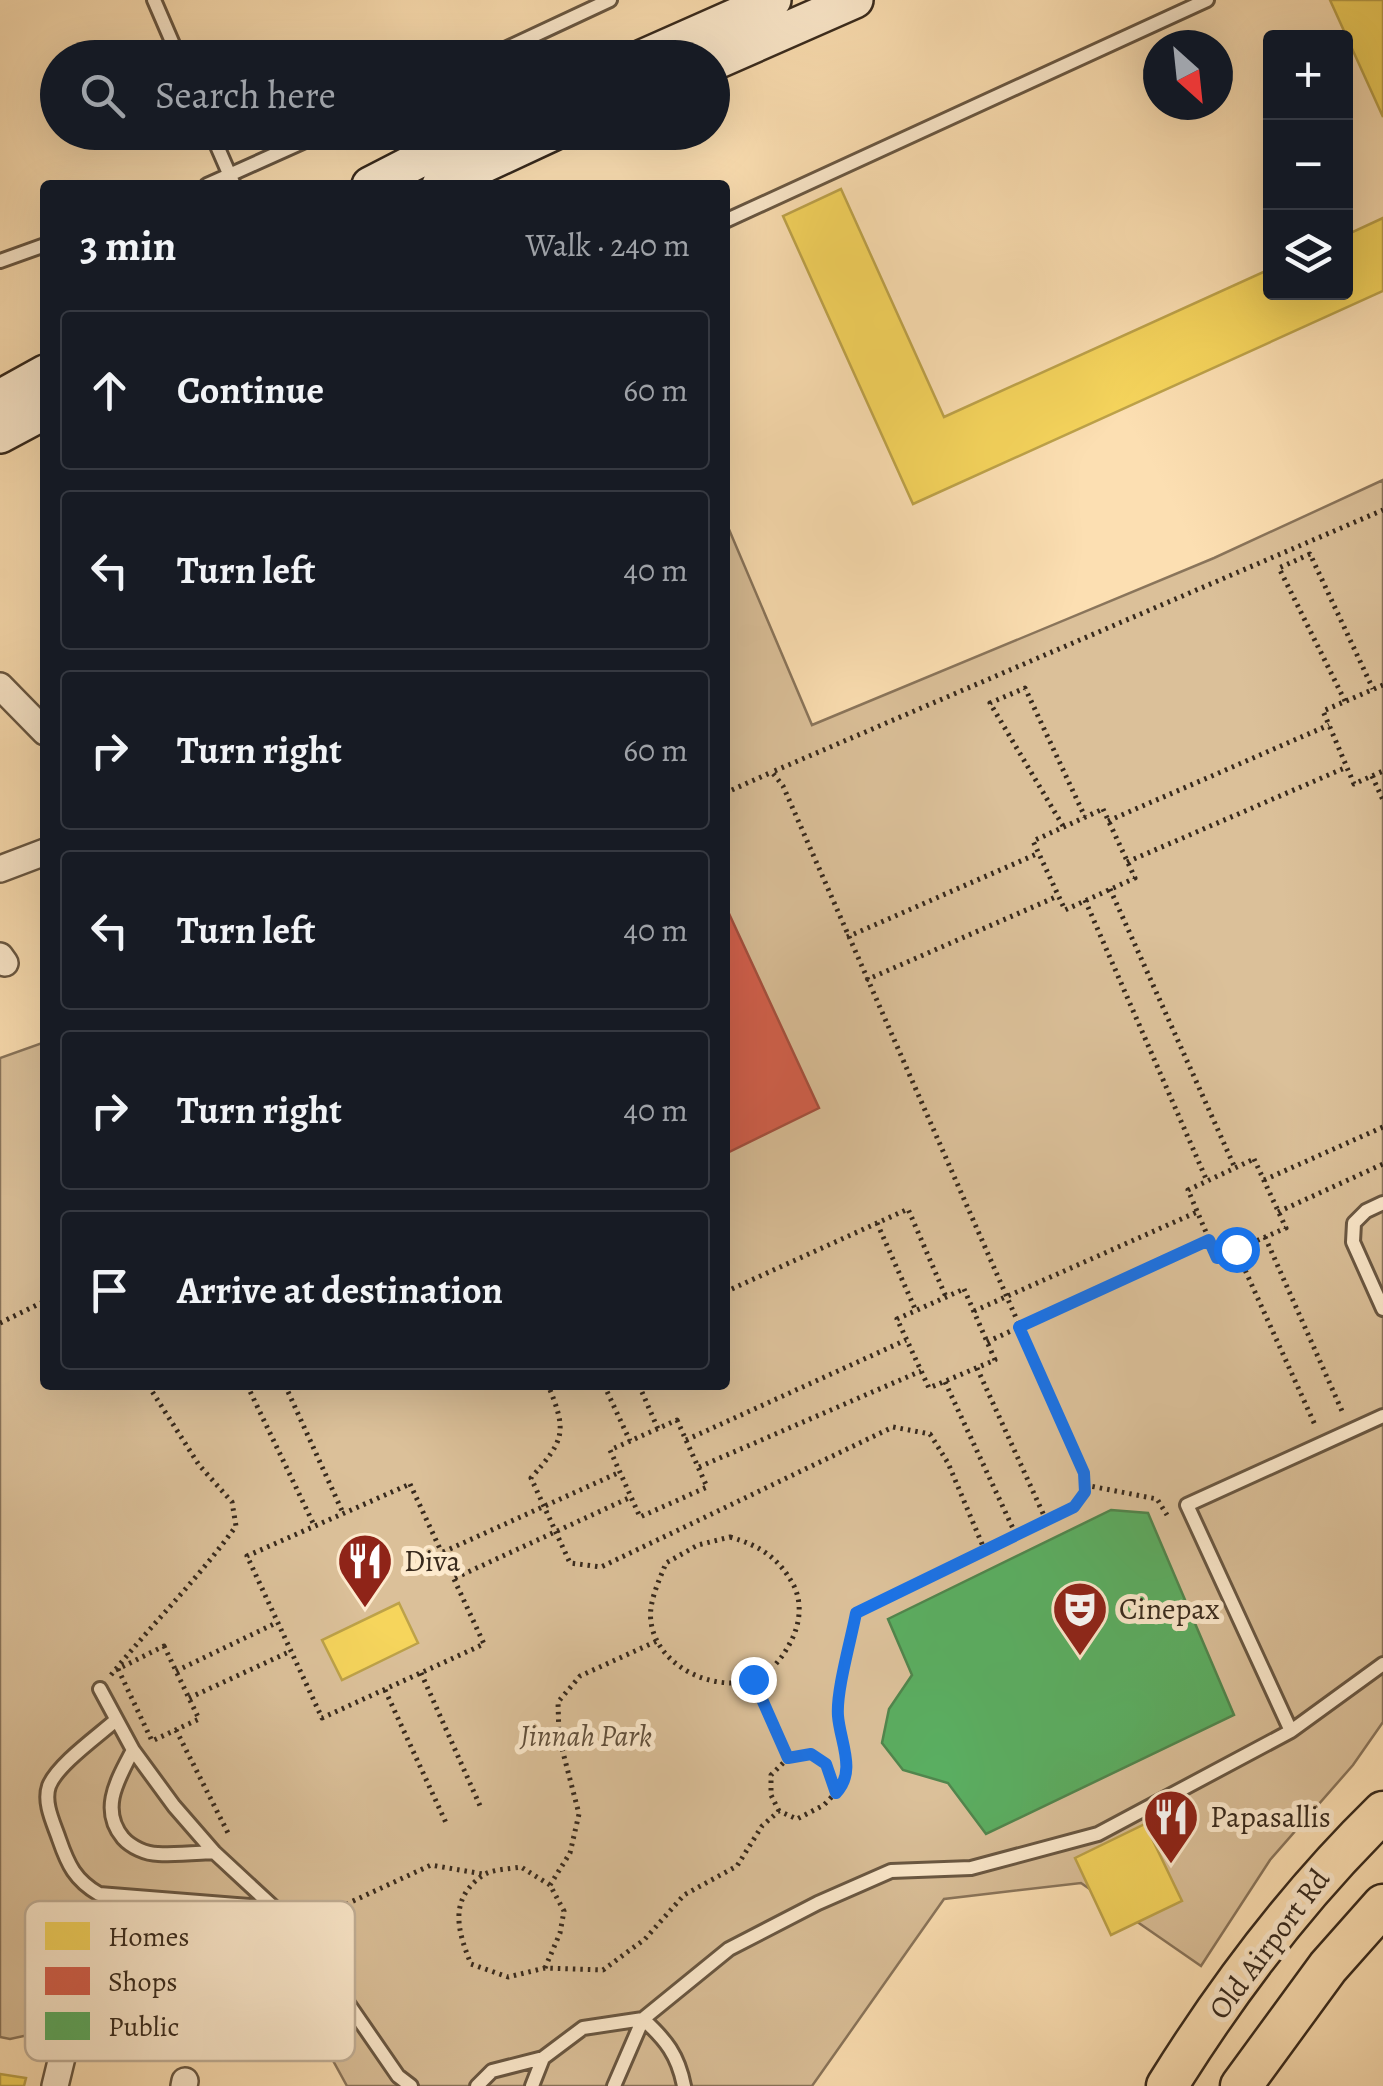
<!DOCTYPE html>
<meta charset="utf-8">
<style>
:root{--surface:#171b24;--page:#20242c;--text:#f1f3f6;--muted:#9ea1a6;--line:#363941}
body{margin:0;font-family:Alegreya,serif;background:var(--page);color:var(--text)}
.controls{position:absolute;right:30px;top:30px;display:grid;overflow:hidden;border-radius:10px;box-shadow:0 10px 40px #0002}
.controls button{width:90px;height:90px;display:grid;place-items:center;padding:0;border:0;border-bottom:2px solid var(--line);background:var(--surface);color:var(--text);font:50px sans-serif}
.compass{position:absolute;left:1143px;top:30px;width:90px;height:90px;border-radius:50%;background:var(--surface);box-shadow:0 10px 40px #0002;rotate:153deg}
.stop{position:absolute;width:30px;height:30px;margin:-22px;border:8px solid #1a73e8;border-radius:50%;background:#fff}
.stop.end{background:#1a73e8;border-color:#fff;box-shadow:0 2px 10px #0008}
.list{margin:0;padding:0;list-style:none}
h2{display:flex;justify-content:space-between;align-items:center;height:130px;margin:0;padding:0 40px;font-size:42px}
h2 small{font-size:32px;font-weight:400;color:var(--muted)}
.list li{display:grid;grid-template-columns:65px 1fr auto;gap:30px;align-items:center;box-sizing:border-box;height:160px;margin:0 20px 20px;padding:0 20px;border:2px solid var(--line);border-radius:10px}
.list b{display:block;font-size:38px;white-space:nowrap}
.list em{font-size:32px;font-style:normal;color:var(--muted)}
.icon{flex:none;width:55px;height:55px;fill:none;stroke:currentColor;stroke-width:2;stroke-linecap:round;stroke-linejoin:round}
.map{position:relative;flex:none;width:1383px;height:2086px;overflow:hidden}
.search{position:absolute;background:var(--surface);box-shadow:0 10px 40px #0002;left:40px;top:40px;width:690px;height:110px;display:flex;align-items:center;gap:25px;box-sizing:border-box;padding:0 35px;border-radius:55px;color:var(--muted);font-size:38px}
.panel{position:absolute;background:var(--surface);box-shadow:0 10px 40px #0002;left:40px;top:180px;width:690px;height:1210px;border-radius:10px}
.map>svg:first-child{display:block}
.green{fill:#dbc099;stroke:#8a755b;stroke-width:2.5}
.homes{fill:#f6d55c;stroke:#bda249;stroke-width:2.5}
.shops{fill:#d6604d;stroke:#a7503f;stroke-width:2.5}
.public{fill:#5aae61;stroke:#50864d;stroke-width:2.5}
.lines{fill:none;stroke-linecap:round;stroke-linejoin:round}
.lane-casing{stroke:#695742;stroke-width:18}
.street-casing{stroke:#695742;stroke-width:30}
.secondary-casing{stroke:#382a1d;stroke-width:40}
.primary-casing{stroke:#382a1d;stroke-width:45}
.path{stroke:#382a1d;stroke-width:5;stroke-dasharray:2.5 5;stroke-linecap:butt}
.lane{stroke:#fdeacd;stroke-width:12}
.street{stroke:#fdeacd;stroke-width:25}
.secondary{stroke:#fdeacd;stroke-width:35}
.primary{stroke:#fcdfb2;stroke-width:40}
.route{stroke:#1a73e8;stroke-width:12}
.labels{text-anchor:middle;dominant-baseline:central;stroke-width:10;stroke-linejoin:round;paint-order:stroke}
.poi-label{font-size:30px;fill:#382a1d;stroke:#fdeacd;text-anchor:start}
.park-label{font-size:30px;font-style:italic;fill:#61503c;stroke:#fdeacd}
.street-label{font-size:30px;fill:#382a1d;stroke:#fdeacd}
.key{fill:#fdeacd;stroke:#c2b098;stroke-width:2.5}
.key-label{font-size:28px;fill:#382a1d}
</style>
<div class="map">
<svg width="1383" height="2086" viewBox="0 0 1383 2086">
<rect width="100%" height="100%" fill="#fcdfb2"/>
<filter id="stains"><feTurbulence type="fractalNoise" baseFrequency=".002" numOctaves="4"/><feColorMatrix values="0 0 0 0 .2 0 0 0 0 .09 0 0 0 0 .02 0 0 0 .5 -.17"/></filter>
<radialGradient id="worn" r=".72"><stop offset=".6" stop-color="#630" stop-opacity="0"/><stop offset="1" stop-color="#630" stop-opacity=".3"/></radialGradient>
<path class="green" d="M1383,480V1722L1353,1765L1270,1860L1201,1966L1081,1883L944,1899L812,2086H347L281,1966L195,1988L125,2014L10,2039L0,2037V1058L45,1042V1385H725V520L812,725L1214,558Z"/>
<path class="homes" d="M1330,0H1383V117Z
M841,189L944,417L1270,269V292H1346V235L1383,218V291L913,504L783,216Z
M399,1603L418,1643L342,1680L322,1640Z
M1145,1824L1182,1901L1111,1935L1075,1858Z
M0,2074L26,2078L24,2086H0Z"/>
<path class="shops" d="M725,905L819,1108L725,1154Z"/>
<path class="public" d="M1111,1510L1148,1513L1234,1715L986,1834L948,1783L903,1770L882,1743L889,1709L912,1675L888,1619Z"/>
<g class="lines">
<g class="lane-casing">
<path id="lane" d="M154,0L179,58
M486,58L610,0
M211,132L234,185
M207,185L325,132
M725,221L1207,0
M0,261L45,245
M1383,1203L1366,1211L1354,1223L1353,1242L1383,1309
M100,1689L133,1750L174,1806L214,1852L296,1928L398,2076L411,2086
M116,1720C98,1736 57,1765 49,1786C43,1803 54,1824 59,1839C68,1865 75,1880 99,1894L274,1908
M1291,1731L1187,1505L1383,1416
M133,1750C118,1779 99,1809 123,1838C131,1847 146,1854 158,1854C177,1855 196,1853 214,1852
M643,2019C666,2040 678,2055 684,2086
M477,2086L492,2071L543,2058L583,2028L643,2019
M532,2086L543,2058
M614,2086L643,2019L729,1949L818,1903L891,1871L971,1868L1098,1834L1291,1731L1383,1664"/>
</g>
<g class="street-casing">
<path id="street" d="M0,686L45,732
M0,869L45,852
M0,956L5,963
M55,2086L64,2049
M184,2086L185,2081"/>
</g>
<g class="secondary-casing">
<path id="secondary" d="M642,58L773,0
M712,63L855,0
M370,185L473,132
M440,185L554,132
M0,398L45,373
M0,435L45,411"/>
</g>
<g class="primary-casing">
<path id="primary" d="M1167,2086C1228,1988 1300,1893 1383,1812
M1241,2086L1328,1967L1383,1905"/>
</g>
<path class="path" d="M1383,685L1323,711L1354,784L1383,771
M1345,701L1279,568L1310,554L1373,689
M1372,776L1383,800
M725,793L772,772
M1103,809L1135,878L1065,910L1033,841Z
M1108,821L1329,725
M1063,826L990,703L1025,688L1085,817
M1127,862L1347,767
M1110,889L1235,1168
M1085,900L1207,1181
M847,937L1039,853
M866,980L1058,896
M1254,1159L1286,1228L1217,1258L1188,1190Z
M1264,1180L1383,1127
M1278,1212L1383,1164
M877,1223L916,1311
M1265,1237L1342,1411
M1236,1250L1315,1425
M964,1289L995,1360L929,1388L897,1319Z
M725,1292L908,1209L946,1297
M974,1311L1197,1212
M0,1323L45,1301
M987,1342L1209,1240
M977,1368L1046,1520
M945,1382L1016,1535
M247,1385L314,1525
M285,1385L343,1513
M604,1385L630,1441
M639,1385L658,1429
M677,1420L707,1487L640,1517L610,1450Z
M686,1440L906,1340
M699,1467L921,1371
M410,1484L484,1644L322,1718L247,1556Z
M1085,1485L1157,1499L1167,1515
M730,1537C761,1546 779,1558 794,1586C802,1603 800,1621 793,1637C784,1656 772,1673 752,1680C712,1692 657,1666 651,1622C648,1603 659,1581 666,1563L698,1545Z
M985,1551L1074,1507L1085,1491L1084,1473L783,786L772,772L1383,510
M443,1552L620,1472
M455,1578L631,1497
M164,1646L199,1719L152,1741L118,1669Z
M176,1671L276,1623
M421,1673L481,1808
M111,1675C152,1624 198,1579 236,1526L232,1502L199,1465L148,1385
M753,1679L788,1758
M385,1690L447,1825
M189,1698L291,1651
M176,1730L229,1835
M779,1811L771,1795V1775L788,1758L811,1755L826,1764L836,1791
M550,1885L570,1853L579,1814L559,1737L558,1702L580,1676L657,1641
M312,1920L431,1865L483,1874
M545,1968L560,1933L564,1911L550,1885L521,1867C510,1869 491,1869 482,1876C448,1900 458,1932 471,1964L508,1977L545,1968L603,1970L645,1939L684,1895L737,1866L762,1826L779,1811L797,1819L824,1805L844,1784L847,1754L837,1714L856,1613L985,1551L948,1463L930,1434L893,1427L601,1567L570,1563L531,1478C564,1440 568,1433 548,1385"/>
<use href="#lane" class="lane"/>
<use href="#street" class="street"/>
<use href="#secondary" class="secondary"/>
<use href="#primary" class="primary"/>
</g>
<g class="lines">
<path class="route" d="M753,1679L788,1758L811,1754L826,1764L836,1793C857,1771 840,1742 838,1716C836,1691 851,1640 856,1613L1074,1507L1085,1492L1084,1473L1019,1327L1209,1240L1217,1258L1236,1249"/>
</g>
<defs>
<g id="restaurant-pin" transform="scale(2.875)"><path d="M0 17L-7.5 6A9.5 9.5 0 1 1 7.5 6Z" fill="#8f2418" stroke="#fdeacd"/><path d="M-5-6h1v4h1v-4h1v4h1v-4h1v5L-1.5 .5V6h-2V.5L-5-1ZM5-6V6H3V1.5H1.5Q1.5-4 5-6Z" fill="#fff"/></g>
<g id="theatre-pin" transform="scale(2.875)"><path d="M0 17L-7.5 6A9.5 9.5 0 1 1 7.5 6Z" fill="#8f2418" stroke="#fdeacd"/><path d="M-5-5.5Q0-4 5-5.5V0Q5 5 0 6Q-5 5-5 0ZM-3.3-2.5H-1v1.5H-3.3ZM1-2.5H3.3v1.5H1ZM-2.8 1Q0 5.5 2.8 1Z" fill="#fff"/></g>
</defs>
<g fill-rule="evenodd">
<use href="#restaurant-pin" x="365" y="1561"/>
<use href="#theatre-pin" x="1080" y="1609"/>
<use href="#restaurant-pin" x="1171" y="1817"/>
</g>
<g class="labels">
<g class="poi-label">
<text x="404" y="1561">Diva</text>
<text x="1119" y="1609">Cinepax</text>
<text x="1210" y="1817">Papasallis</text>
</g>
<g class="park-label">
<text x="586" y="1736">Jinnah Park</text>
</g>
<g class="street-label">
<text transform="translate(1269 1944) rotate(-53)">Old Airport Rd</text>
</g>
</g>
<rect x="25" y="1901" width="330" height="160" rx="15" class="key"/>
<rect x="45" y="1922" width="45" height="28" fill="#f6d55c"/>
<rect x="45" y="1967" width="45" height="28" fill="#d6604d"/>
<rect x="45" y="2012" width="45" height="28" fill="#5aae61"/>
<g class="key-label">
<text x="108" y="1946">Homes</text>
<text x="108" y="1991">Shops</text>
<text x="108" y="2036">Public</text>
</g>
<rect width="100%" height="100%" filter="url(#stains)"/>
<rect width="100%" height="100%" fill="url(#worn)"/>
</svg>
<div class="controls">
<button>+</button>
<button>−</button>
<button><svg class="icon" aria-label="layers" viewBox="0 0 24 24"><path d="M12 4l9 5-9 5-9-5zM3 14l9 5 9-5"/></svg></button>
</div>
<svg class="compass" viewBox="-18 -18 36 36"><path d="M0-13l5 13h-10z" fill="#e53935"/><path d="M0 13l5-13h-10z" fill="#9ea1a6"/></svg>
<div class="stop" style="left:1236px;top:1249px"></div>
<div class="stop end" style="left:753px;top:1679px"></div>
<div class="search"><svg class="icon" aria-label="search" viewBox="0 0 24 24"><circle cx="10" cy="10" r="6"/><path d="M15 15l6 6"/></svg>Search here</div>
<section class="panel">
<h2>3 min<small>Walk · 240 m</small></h2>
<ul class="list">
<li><svg class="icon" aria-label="ahead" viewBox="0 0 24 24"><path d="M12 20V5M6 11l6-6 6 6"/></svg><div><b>Continue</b></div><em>60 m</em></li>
<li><svg class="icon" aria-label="left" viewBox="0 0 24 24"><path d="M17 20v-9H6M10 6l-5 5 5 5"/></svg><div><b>Turn left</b></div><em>40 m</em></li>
<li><svg class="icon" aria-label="right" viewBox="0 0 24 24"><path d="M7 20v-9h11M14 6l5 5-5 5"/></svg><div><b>Turn right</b></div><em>60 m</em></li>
<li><svg class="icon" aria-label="left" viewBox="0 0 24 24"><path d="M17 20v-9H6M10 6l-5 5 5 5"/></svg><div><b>Turn left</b></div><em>40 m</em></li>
<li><svg class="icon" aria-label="right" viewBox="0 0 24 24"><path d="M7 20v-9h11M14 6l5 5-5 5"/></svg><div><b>Turn right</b></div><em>40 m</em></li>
<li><svg class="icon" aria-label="arrive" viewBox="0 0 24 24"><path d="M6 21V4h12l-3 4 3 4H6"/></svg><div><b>Arrive at destination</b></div></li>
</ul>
</section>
</div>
